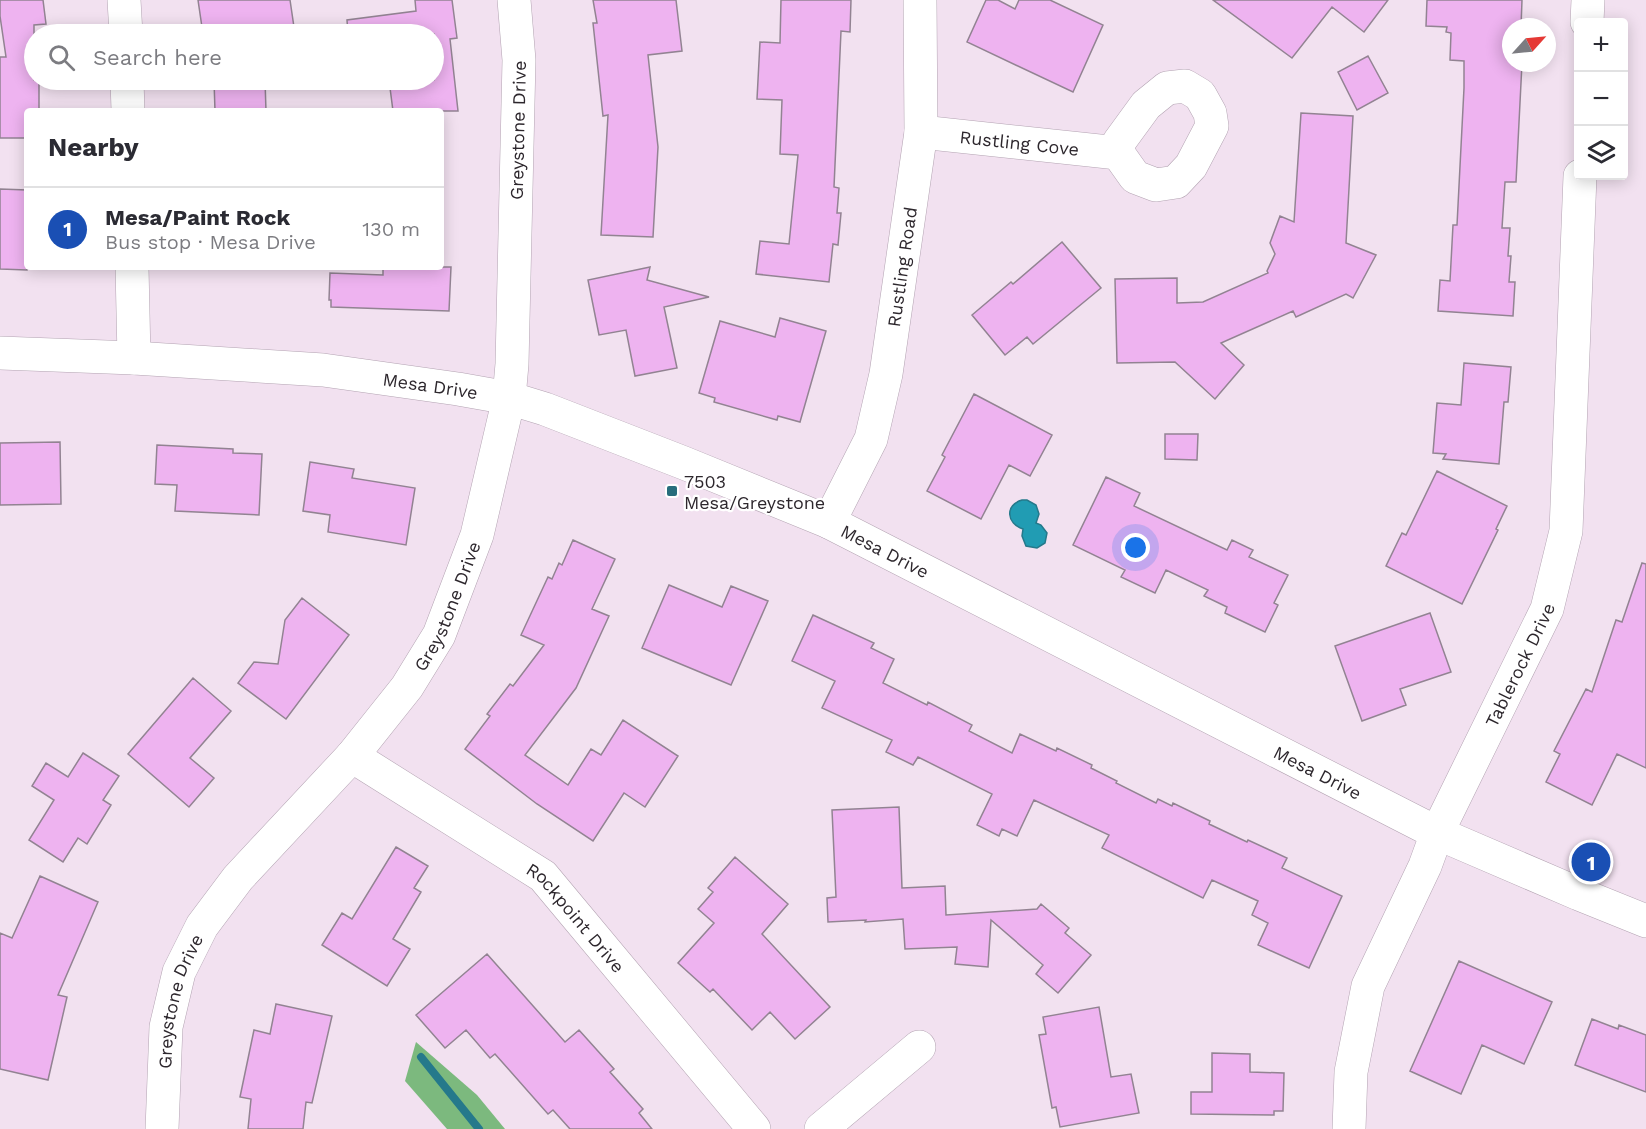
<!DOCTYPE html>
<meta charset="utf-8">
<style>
:root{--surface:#fff;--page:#f7f7f7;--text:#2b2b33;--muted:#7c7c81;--line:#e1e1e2;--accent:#db2777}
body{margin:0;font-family:"Work Sans",sans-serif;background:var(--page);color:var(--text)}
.controls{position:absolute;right:18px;top:18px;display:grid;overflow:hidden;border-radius:6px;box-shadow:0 3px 15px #0003}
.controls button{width:54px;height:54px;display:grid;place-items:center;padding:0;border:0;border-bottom:2px solid var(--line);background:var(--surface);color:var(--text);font:30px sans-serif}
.compass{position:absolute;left:1502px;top:18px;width:54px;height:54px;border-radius:50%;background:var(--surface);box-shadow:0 3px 15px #0003;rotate:63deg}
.you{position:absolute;left:1136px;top:548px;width:21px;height:21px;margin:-15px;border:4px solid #fff;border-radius:50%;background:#1a73e8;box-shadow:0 0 0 9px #1a73e833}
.badge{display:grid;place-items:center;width:39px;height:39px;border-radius:50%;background:var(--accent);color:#fff;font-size:20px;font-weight:700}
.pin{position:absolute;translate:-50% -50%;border:3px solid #fff;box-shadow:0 2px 6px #0006}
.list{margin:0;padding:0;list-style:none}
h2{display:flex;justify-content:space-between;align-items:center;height:78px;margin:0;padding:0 24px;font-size:26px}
h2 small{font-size:20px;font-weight:400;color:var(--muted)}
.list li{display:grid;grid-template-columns:39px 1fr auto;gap:18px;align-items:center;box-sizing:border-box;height:84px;padding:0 24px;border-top:2px solid var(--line)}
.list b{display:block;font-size:22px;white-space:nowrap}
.list p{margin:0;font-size:20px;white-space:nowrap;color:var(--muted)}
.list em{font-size:20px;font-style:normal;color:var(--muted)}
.icon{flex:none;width:33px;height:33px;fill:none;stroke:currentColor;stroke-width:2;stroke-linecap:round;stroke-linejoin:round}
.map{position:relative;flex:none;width:1646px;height:1129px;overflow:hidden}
.search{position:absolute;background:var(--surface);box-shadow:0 3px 15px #0003;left:24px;top:24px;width:420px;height:66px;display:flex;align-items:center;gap:15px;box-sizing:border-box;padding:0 21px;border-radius:33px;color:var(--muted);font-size:22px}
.panel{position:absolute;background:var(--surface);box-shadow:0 3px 15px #0003;left:24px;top:108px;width:420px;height:162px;border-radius:6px}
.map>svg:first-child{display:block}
.forest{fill:#7cb97e}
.water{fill:#219cb3;stroke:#25798b;stroke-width:1.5}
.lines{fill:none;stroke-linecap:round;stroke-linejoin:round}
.stream{stroke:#25798b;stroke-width:8}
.building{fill:#eeb3f0;stroke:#928392;stroke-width:1.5}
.minor-casing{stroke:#b3a3b2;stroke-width:34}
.minor{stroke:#fff;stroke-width:33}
.poi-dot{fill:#276d7c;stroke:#fff;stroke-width:2}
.labels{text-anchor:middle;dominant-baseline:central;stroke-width:4.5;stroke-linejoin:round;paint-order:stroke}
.street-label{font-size:18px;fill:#2d272d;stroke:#fff}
.poi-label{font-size:18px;fill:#2d272d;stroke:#fff;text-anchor:start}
</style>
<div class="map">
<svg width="1646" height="1129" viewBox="0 0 1646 1129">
<rect width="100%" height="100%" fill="#f2e1f0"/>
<path class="forest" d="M416,1042L477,1095L505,1129H447L405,1081Z"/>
<path class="water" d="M1022,500H1027L1036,505L1039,514L1036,523L1041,525L1047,533L1045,543L1037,548L1026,546L1022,536L1023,529C1006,523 1005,505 1022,500Z"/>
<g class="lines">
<path class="stream" d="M421,1057L479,1129"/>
</g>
<path class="building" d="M0,0H43L46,24L34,25V80H39V111H27V138H0V57H6L0,16Z
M198,0H290L295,34H203Z
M415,0H452L457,38L450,39L458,111H393L389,80H434V34H348L347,20L416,11Z
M593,0H676L682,51L648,55L658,147L653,237L601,235L608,115L603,116L593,23H597Z
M781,0H851L850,32L841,31L834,187L839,188L837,213H841L838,245L833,244L829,282L756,274L760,241L789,244L798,155L780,154L782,100L757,99L760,42L780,43Z
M986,0H998L1015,9L1019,0H1050L1103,25L1073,92L967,42Z
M1213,0H1388L1364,32L1332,7L1292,58Z
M1427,0H1522L1521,27H1511V63H1522L1516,182H1505L1502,228H1510L1508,256H1511L1509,282H1515L1513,316L1438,311L1440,280L1450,281L1453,225H1457L1464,88V61L1450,60L1451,33L1446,32L1447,27L1426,26Z
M1368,56L1388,93L1357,110L1338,72Z
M214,80H265L266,111H215Z
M1301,113L1353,116L1346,243L1376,255L1353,298L1346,294L1296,317L1293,311L1221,343L1244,365L1215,399L1175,362L1117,363L1115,279L1177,278V303L1203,302L1268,273L1267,271L1275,254L1270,243L1280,216L1294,222Z
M0,189L27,190V270L0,269Z
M1062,242L1101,288L1033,344L1027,337L1005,355L972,315L1011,282L1013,284Z
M383,267H451L449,311L331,307V300H329L330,273L383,275Z
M650,267L647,280L709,297L664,307L677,368L635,376L626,330L599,335L588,280Z
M780,318L826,331L800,422L778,416L777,420L714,402L715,398L699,393L720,321L775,337Z
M1464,363L1511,367L1508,402H1504L1499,464L1443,459L1446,454L1433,453L1437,403L1461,405Z
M974,394L1052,435L1030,476L1009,465L981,519L927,491L945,457L942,455Z
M1165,434H1198L1197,460L1165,459Z
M60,442L61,504L0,505V443Z
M157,445L233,449V453L262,454L259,515L175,511L177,485L155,484Z
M310,462L354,469L352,478L415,488L406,545L328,532L330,515L303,511Z
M1437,471L1507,506L1496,529L1498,530L1462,604L1386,566L1402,533L1406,535Z
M1106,477L1140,493L1134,506L1227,550L1232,540L1253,550L1249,557L1288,575L1274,603L1278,605L1265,632L1225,613L1227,607L1204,596L1208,590L1166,570L1155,593L1121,577L1125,570L1073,545Z
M573,540L615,559L592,609L609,616L576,688L525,755L568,785L591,749L601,755L623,720L678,756L645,807L624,793L593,841L537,804L465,749L490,716L487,714L510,684L513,686L544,645L521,635L548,577L552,579L559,563L562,565Z
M1642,563L1646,564V768L1617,754L1592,805L1546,782L1560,754L1554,751L1586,689L1592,692L1616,620L1622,622Z
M669,585L722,607L731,586L768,601L731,685L642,648Z
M302,598L349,635L286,719L238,683L254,662L278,664L285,620Z
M1430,613L1451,672L1400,689L1406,705L1362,721L1335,646Z
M813,615L874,643L871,648L894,659L883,683L927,705L928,702L972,725L969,731L1012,753L1020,734L1056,751L1057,748L1092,765L1091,768L1117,781L1116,783L1156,803L1158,799L1172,806L1173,803L1210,821L1209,824L1247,842L1248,840L1287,858L1282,868L1342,896L1309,968L1258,945L1268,923L1252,915L1258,901L1212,880L1203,898L1102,848L1109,835L1034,800L1017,836L1002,829L999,836L977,825L992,794L918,757L913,765L886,752L892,740L822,708L835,681L792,661Z
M193,678L231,711L190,758L214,778L189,807L128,754Z
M83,753L119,776L103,800L111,805L87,844L78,838L63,862L29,840L54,800L32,786L46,763L68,777Z
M899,807L902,888L945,886L946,915L1037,909L1041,904L1069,928L1065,933L1091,955L1058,993L1036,974L1043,965L991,920L988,967L955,964L957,947L905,949L903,919L865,922L866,920L828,922L827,898L836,897L832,810Z
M396,847L428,866L414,888L421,892L393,939L410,949L387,986L322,945L342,913L352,919Z
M735,857L788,904L762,934L830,1007L795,1039L770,1012L752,1030L713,989L710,992L678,963L714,923L698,909L713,892L708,888Z
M40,876L98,902L58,995L67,997L48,1080L0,1069V933L12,938Z
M487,954L565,1042L579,1030L614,1069L610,1072L643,1109L639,1113L652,1129H570L553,1110L548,1114L495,1054L490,1058L466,1030L445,1048L416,1015Z
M1459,961L1552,1002L1524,1064L1482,1045L1461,1094L1410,1071Z
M276,1004L332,1016L312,1103L306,1102L303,1129H248L251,1099L240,1097L254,1030L270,1034Z
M1099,1007L1111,1077L1131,1074L1139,1113L1060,1127L1056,1107L1052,1108L1039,1035L1046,1034L1043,1017Z
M1592,1019L1618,1029L1619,1025L1646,1035V1092L1575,1065Z
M1212,1053L1250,1054V1072L1284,1073L1283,1111H1274V1115L1191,1114V1092H1212Z"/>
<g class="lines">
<g class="minor-casing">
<g id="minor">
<path d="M124,0L126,34"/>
<path d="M1587,22L1588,0"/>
<path d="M127,80L128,111"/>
<path id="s1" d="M921,132L1118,153L1135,177L1156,185L1176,182L1191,166L1212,126L1210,113L1200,95L1185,86L1167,88L1146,105L1119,142L1118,153"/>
<path d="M132,267L134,358"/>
<path id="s2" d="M0,353L134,358L323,370L458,389L509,398L545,409L684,463L829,522L1437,833L1579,894L1646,921"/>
<path id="s3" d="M829,522L871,439L886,374L921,132L920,0"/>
<path id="s4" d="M352,756L543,876L754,1129"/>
<path id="s5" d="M162,1129L166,1027L179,972L202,926L238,878L352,756L407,687L439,635L477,535L509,398L512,364L519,60L514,0"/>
<path d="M821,1129L919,1047"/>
<path id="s6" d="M1349,1129L1351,1072L1368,986L1425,866L1437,833L1547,609L1566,531L1580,176"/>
</g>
</g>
<use href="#minor" class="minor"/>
</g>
<rect class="poi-dot" x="666" y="485" width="12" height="12" rx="3"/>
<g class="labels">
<g class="street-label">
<text stroke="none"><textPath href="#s5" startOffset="1102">Greystone Drive</textPath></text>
<text stroke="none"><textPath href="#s1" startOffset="99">Rustling Cove</textPath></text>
<text stroke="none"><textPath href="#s3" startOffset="268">Rustling Road</textPath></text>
<text stroke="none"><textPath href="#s2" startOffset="432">Mesa Drive</textPath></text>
<text stroke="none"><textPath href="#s2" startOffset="918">Mesa Drive</textPath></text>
<text stroke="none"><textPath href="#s5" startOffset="616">Greystone Drive</textPath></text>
<text stroke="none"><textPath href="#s6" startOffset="500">Tablerock Drive</textPath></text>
<text stroke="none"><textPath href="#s2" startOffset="1404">Mesa Drive</textPath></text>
<text stroke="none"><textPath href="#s4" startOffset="278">Rockpoint Drive</textPath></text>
<text stroke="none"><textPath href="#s5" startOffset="130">Greystone Drive</textPath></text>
</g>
<g class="poi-label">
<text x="684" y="481">7503<tspan x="684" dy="21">Mesa/Greystone</tspan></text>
</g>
</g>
</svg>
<div class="controls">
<button>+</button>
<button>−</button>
<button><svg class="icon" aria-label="layers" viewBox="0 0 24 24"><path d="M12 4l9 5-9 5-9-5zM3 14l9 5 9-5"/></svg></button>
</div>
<svg class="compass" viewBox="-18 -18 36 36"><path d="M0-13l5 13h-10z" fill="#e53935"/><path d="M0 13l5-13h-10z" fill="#7c7c81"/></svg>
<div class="you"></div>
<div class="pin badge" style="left:1591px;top:862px;background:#1a4fb4">1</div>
<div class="search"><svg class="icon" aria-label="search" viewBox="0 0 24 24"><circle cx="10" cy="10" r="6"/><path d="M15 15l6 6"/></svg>Search here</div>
<section class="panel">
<h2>Nearby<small></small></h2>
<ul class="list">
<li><span class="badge" style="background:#1a4fb4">1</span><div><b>Mesa/Paint Rock</b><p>Bus stop · Mesa Drive</p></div><em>130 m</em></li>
</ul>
</section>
</div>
